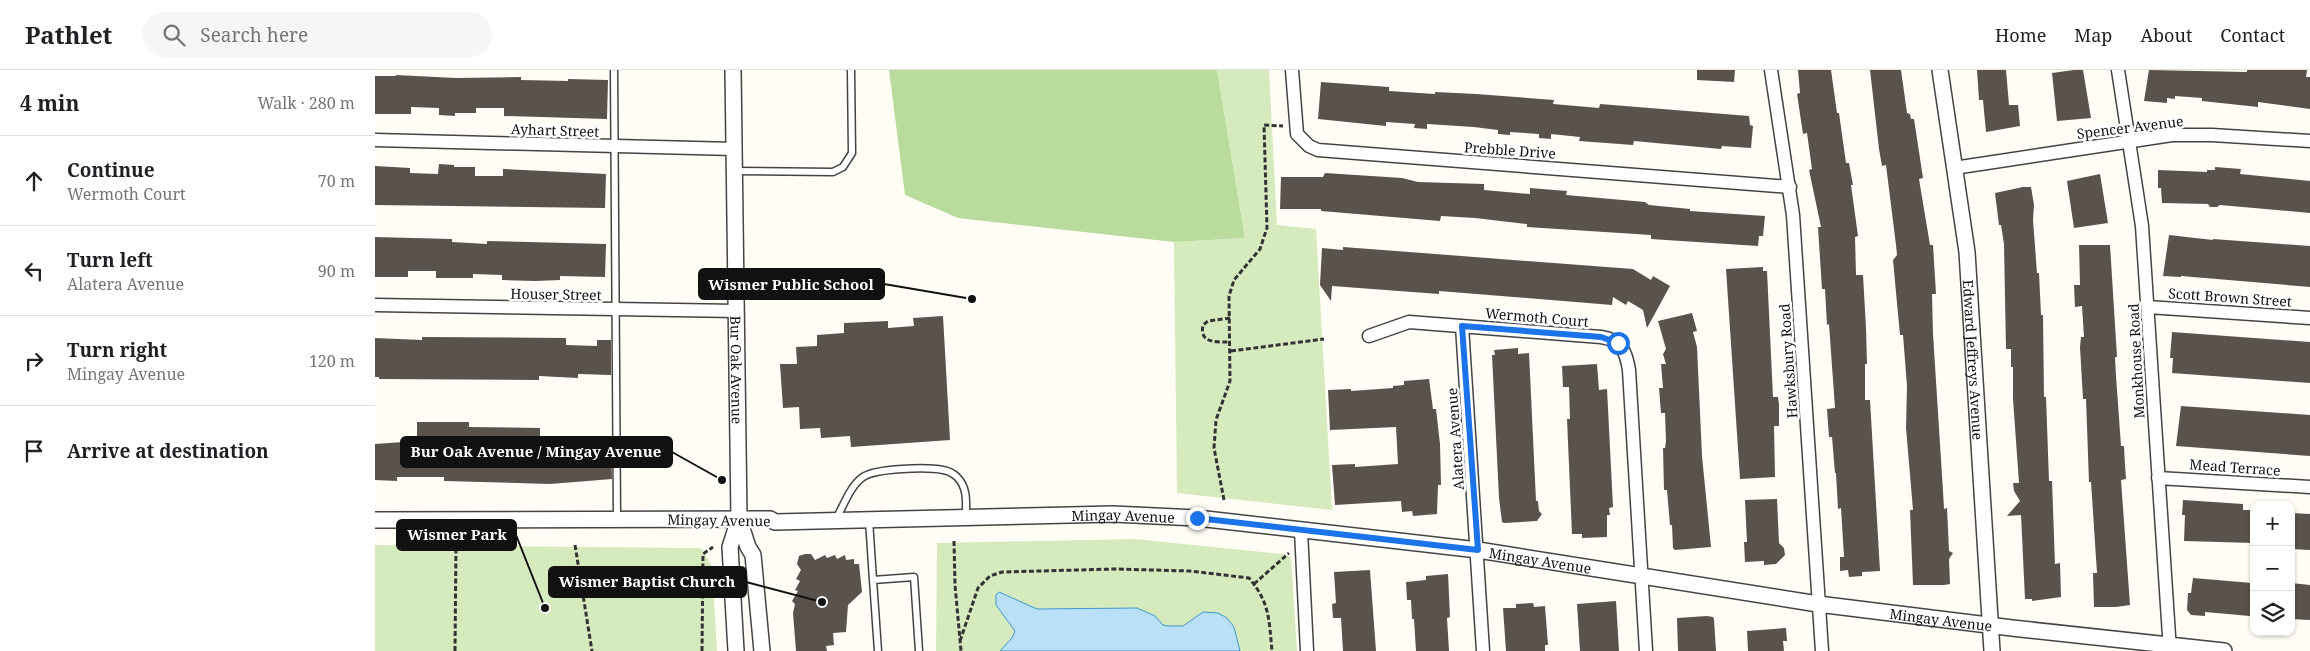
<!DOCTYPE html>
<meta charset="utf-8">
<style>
:root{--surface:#fff;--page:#f6f6f6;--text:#202124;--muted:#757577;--line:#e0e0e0}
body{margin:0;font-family:"Noto Serif",serif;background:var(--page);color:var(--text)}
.controls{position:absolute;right:15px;bottom:15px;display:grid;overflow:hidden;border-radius:10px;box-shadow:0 1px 4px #0004}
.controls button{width:45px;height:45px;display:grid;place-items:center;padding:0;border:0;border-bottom:1px solid var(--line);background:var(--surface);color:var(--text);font:25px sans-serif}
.stop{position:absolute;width:15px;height:15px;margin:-11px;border:4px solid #1a73e8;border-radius:50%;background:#fff}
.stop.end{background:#1a73e8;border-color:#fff;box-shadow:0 1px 5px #0008}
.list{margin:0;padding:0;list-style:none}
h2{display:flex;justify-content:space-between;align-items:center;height:65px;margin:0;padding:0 20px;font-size:21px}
h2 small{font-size:16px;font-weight:400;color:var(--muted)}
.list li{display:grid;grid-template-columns:32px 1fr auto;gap:15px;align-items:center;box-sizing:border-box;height:90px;padding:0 20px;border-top:1px solid var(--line)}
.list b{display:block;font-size:19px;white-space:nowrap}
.list p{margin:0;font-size:16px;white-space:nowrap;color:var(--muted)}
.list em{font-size:16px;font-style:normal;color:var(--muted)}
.icon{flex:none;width:28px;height:28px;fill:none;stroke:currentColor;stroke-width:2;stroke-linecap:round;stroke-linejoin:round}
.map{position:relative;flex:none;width:1935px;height:581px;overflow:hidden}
header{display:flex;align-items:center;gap:30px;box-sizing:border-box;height:70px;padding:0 25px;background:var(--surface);border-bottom:1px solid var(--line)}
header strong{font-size:24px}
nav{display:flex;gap:28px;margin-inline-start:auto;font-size:18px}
.search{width:350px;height:45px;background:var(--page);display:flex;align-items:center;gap:12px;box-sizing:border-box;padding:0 18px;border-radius:28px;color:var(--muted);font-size:19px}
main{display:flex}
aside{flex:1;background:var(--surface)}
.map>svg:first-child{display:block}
.green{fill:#d5ebbd}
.forest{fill:#b9dc9c}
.water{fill:#b9e0f7;stroke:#3f96cf}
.building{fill:#5a524d}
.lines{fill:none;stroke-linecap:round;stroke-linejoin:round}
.service-casing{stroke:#444;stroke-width:9}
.minor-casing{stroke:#444;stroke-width:15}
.tertiary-casing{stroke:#444;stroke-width:18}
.path{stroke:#333;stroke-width:3;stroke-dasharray:5 2.5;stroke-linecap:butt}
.service{stroke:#fff;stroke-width:6}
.minor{stroke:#fff;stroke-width:12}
.tertiary{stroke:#fff;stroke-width:15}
.route{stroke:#1a73e8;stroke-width:6}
.labels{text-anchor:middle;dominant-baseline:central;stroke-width:5;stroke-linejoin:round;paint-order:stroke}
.street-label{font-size:14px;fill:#111;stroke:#fff}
.leader{fill:none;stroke:#111;stroke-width:2}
.callout-dot{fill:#111;stroke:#fff;stroke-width:2}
.callout{fill:#111;stroke:#111;stroke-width:2}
.callout-label{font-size:15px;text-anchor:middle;font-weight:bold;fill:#fff}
</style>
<header>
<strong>Pathlet</strong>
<div class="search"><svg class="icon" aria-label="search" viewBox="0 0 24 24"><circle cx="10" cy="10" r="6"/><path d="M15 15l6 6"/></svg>Search here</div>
<nav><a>Home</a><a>Map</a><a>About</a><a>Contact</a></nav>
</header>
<main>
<aside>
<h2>4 min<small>Walk · 280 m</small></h2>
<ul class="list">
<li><svg class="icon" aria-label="ahead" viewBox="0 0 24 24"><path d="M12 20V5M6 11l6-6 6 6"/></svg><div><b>Continue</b><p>Wermoth Court</p></div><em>70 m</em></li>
<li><svg class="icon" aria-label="left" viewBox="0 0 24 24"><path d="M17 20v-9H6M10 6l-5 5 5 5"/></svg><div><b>Turn left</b><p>Alatera Avenue</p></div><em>90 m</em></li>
<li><svg class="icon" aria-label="right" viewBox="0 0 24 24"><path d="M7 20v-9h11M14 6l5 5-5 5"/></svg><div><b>Turn right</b><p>Mingay Avenue</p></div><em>120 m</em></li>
<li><svg class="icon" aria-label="arrive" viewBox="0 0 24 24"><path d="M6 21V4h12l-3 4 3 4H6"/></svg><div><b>Arrive at destination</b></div></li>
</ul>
</aside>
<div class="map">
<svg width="1935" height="581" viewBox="0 0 1935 581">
<rect width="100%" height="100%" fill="#fffdf5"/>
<path class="green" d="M842,0H894L902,155L941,159L957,440L802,423L799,172L870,168Z
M760,469L908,484L916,487L922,581H561L562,473Z
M0,475L324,478L327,479L337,496L342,581H0Z"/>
<path class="forest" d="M514,0H842L870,168L799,172L583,148L530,125Z"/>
<path class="water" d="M624,522L662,539L762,538L780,546L788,555L793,556H808L828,542L843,543L852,548L859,557L865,581H625L637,568L640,561L621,535V525Z"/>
<path class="building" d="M1322,0H1360L1359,12L1322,10Z
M1423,0H1456L1462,43H1464L1471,93H1474L1478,115H1476L1483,166L1480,167L1481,205H1488L1491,258L1492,294H1490V330H1495L1505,501L1487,502V506L1474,507L1473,500L1465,501V487H1469L1466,438L1463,439L1461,403H1460L1457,367H1454L1452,339L1460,338L1454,254L1452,255L1450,219H1447L1443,157H1446L1434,100L1437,99L1432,63L1428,64L1422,24L1425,23Z
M1495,0H1526L1532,43L1535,44L1536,49H1539L1548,108L1544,109L1555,175H1558L1561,224H1557L1558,264L1568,421L1569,439L1572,438L1574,481L1578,483L1574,489L1575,514L1569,515H1538L1535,440H1538L1531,358L1532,316L1528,265H1525L1518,190L1522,185L1521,175L1511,95L1507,96L1504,79Z
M1602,0H1631L1634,35H1643L1645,56L1611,62L1608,30H1604Z
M1699,0H1708L1716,48L1682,51L1677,3Z
M1774,0L1872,2V0H1932L1931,7H1935V39L1883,32V37L1827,31V28L1800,26V29L1792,28V33L1769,31Z
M21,5L81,8L146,7V10L193,11V9L233,10L232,49L129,46V38H101V43H80V46L64,45V38L36,37V44H0V6H21Z
M946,12L1014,17V21L1060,24V22L1101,24L1179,30L1178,34L1224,38L1225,34L1374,46L1375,55L1378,56L1376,78L1347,76L1346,79L1259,71L1258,75L1204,71L1205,67L1176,64V69L1164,68V64L1135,62V65L1123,64V60L1099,57L1052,54V59L1039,58L1040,54L1011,52V56L943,49Z
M64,94L79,95V97H100V106H128V99L231,104L230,138L0,135V96L35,98V103L63,104Z
M1840,97L1866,99L1865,104L1935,111V143L1845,135L1842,137H1835L1833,134L1787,133L1786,118H1783V100L1832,102V100H1840Z
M950,103L1027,108L1043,112L1109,114V120L1155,124V118L1167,119L1192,121L1191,125L1270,132L1274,135L1315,139V141L1390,146L1388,166H1384L1383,176L1276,169V165L1152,157V154L1100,148L1066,146L1065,151L946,141V139H905L906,107H948Z
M1725,104L1733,153L1699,158L1692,111Z
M1648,117H1656L1659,135L1658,150L1662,203H1664L1666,245H1668L1669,327H1671L1674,411H1677L1680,494L1685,493L1686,527L1657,531V529H1650L1646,445L1632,446L1645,431L1639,421L1638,413H1644L1638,329V297H1636V279H1631L1629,174L1626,155H1624L1620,123Z
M1794,165L1838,170V169L1935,176V217L1806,206V207L1788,206Z
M0,167L77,169V172L112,174V171L231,174L230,207L185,206V210L160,211L127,210V205L98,204V208H61V201H33V207H0Z
M1704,175H1735L1742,287H1740L1741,306L1746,376H1749L1750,395L1751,409L1746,410L1755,535L1741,537H1719L1718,503H1722L1716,412H1714L1711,329H1708L1705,277L1706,267H1709L1707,236L1700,237L1699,215H1705Z
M968,177L1258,199L1276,210L1278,206L1295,216L1272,258L1268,240L1253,231L1251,235L1238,227L1237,235L1089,223L1064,221V224L957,216L956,231L945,215L947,178L968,180Z
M1388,197V201H1392L1398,327H1403L1404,334V356H1399L1400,407L1365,409L1351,199Z
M1317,243L1322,261L1318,262L1322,277L1327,386L1336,477L1300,480L1298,478L1297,455H1295L1292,420H1289L1288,378H1290L1291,371L1290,343H1286L1284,318H1288L1286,294H1291L1288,284L1291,279L1283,251Z
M568,246L575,370L476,377L475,366L446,368L445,358L425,359L424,337L408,338L405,294H422L421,277L442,276V265L469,263V253L513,251V258L539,256L538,248Z
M1797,262L1935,272V313L1797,303L1798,288H1795Z
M47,267L191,268V275L222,276V270H236V305L203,304V308L164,306V310L4,309V307H0V268L47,270Z
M1143,278V284L1154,283L1161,431H1163L1164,441L1167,444L1162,451L1129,453L1127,452L1124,428L1117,285H1120L1119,280Z
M1222,294L1224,320L1232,319L1238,437L1234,438L1235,445H1232V467L1207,468V464H1197L1192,349H1195L1194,317H1188L1187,296Z
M1054,309L1058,339H1061L1065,374L1066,415H1063L1062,444L1038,446L1037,441L1027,442L1026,431L960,435L957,395L980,394V397L1023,394L1021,357L955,360L953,320L976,319V321L1018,318V316L1029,315V311Z
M1806,336L1935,345V386L1801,376Z
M42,352H94V357L165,358V377L236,374L237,409L175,414L69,411V407H22V411L0,410V374L42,371Z
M1402,429L1404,473L1409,478L1410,485L1401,494L1389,495V491L1370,492L1369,472H1372L1370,430Z
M1808,430L1868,434V440H1879V473L1809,471L1810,445H1807Z
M1916,443L1935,444V480L1916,479Z
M430,484H436L440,490L450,485L452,488L460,485L462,489L470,485L471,490L479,489V494H484L487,522L473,535L471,562L458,563L459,575L451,576L452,581H421L418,543L420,534L417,531L423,521L420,520L425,511L421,509L426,500L422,494L424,486Z
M995,500L1001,581H968L966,548H958L957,534L961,533L959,502Z
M1073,504L1075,547L1072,548L1074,581H1041L1039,549H1037L1036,530H1032L1031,512L1051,510V506Z
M1818,508L1877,513L1875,546L1830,542V546L1816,545L1812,540L1813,523H1816Z
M1916,513L1935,515V550L1916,549Z
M1241,531L1244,581H1205L1202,534Z
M1158,533L1159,537L1170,536L1173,575H1170V581H1131L1128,538H1141V534Z
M1332,546L1338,547L1339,549L1341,581H1303L1302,548Z
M1411,558L1412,571H1408L1409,581H1373L1372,561Z"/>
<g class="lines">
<g class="service-casing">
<path id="service" d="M239,0L242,449
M360,101L458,102L468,97L477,83L476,0
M461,449C469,435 475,416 488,407C501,398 553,397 568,400C574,401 578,403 582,407C593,418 591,432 591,447
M494,450L498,510L539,507L544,581
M498,510L503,581"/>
</g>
<g class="minor-casing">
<path id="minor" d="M917,0L922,64L934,76L943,80L1415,117
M1396,0L1418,145L1447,581
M1743,0L1767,156L1795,581
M0,70L359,79
M1579,98L1797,65H1837L1935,71
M0,235L362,241
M1773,237L1935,248
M1087,256L1108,581
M994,266L1034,252L1226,267C1246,270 1251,281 1254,300L1271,581
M1783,408L1935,417
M926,461L932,581"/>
</g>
<g class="tertiary-casing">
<g id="tertiary">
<path id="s1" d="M358,0L364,449L373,477L378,485L387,581"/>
<path id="s2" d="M1565,0L1592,182L1617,581"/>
<path id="s3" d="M0,450L395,449L400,452L738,444L822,448L1103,480L1443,534L1637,558L1849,581"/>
<path d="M361,581L355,477L364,449"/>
</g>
</g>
<path class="path" d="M855,248L833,251L828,255C824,274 842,272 856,272
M856,281L949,269
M849,430L839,378L841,350L855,311L854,226L859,210L885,179L892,158L889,55L908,56
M579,471L580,515L586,581
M200,475L217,581
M879,514L914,483
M585,571L603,518L615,506L627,502L740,499L815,501L874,508C895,533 894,550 897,581
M80,581L81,474
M327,581L328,484L338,477"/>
<use href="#service" class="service"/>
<use href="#minor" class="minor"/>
<use href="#tertiary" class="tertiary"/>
</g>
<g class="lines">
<path class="route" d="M822,448L1103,480L1087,256L1226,267L1243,273"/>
</g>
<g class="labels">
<g class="street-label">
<text transform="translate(1755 57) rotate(-7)">Spencer Avenue</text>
<text transform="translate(180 60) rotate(2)">Ayhart Street</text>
<text transform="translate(1135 80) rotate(4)">Prebble Drive</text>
<text transform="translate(181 224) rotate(1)">Houser Street</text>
<text transform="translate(1855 227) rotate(4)">Scott Brown Street</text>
<text transform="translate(1162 247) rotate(5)">Wermoth Court</text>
<text stroke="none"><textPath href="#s2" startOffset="292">Edward Jeffreys Avenue</textPath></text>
<text transform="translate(1413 291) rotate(-94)">Hawksbury Road</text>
<text transform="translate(1761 291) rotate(-93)">Monkhouse Road</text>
<text stroke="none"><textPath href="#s1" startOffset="300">Bur Oak Avenue</textPath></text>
<text transform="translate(1080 369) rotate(-94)">Alatera Avenue</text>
<text transform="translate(1860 397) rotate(4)">Mead Terrace</text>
<text stroke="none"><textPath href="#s3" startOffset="749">Mingay Avenue</textPath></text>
<text transform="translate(344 450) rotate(1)">Mingay Avenue</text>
<text stroke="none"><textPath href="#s3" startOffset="1169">Mingay Avenue</textPath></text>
<text stroke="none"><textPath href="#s3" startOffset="1574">Mingay Avenue</textPath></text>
</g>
</g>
<path class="leader" d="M597 229L509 214M347 410L297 382M170 538L141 465M447 532L371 512"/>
<g class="callout-dot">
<circle cx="597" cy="229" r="5"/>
<circle cx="347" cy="410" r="5"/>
<circle cx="170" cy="538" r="5"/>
<circle cx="447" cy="532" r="5"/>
</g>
<g class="callout">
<rect x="324" y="199" width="185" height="30" rx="5"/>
<rect x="26" y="367" width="271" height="30" rx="5"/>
<rect x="22" y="450" width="119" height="30" rx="5"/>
<rect x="174" y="497" width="197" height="30" rx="5"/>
</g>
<g class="callout-label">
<text x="416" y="220">Wismer Public School</text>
<text x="161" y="387">Bur Oak Avenue / Mingay Avenue</text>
<text x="82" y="470">Wismer Park</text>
<text x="272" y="517">Wismer Baptist Church</text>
</g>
</svg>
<div class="controls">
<button>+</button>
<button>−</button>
<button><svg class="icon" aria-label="layers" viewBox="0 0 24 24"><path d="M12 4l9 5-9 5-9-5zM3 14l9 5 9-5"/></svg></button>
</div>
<div class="stop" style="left:1243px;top:273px"></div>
<div class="stop end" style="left:822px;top:448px"></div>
</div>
</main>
